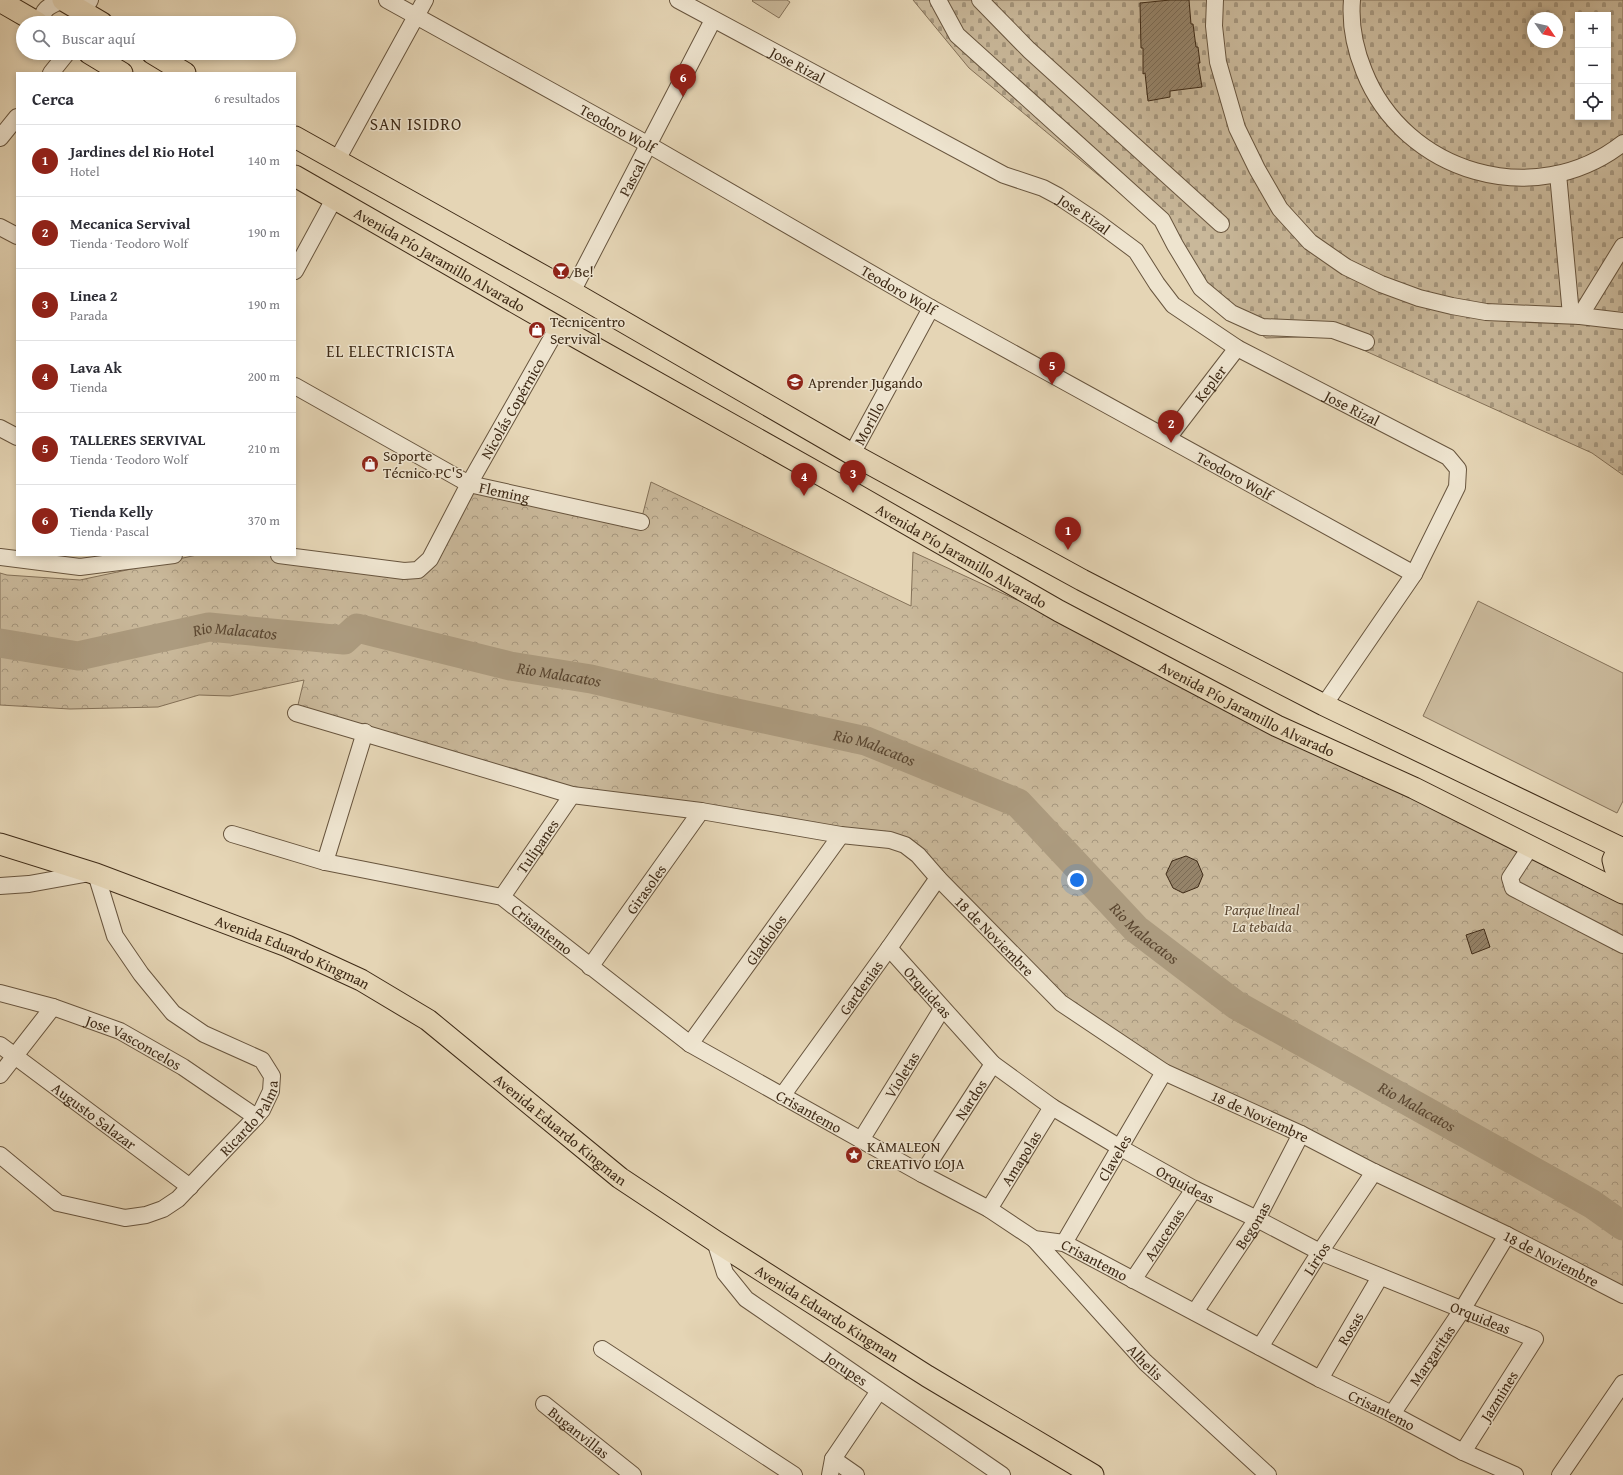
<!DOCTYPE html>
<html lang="es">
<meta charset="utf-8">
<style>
:root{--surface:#fff;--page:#f7f7f7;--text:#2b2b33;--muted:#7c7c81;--line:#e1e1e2;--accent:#8f2418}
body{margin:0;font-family:"Gentium Book Plus",serif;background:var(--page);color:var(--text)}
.controls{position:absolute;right:12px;top:12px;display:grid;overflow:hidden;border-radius:0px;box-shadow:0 2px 6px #0003}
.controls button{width:36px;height:36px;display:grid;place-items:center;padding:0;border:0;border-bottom:1px solid var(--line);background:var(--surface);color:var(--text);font:20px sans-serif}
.compass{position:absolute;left:1527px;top:12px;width:36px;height:36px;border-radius:50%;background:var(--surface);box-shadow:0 2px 6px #0003;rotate:124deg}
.you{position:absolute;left:1077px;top:880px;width:14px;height:14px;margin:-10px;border:3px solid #fff;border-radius:50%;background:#1a73e8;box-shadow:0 0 0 6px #1a73e833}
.badge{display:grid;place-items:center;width:26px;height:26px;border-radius:50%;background:var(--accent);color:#fff;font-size:13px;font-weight:700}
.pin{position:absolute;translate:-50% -33px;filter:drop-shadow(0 1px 2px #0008)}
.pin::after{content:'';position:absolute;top:21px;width:14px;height:12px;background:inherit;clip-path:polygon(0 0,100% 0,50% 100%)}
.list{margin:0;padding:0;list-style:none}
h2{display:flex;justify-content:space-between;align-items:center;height:52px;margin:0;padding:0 16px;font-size:17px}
h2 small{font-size:13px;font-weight:400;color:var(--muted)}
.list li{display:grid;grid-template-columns:26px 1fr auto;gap:12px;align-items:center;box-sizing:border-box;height:72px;padding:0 16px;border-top:1px solid var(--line)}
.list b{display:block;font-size:15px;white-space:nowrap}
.list p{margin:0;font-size:13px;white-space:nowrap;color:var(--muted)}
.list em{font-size:13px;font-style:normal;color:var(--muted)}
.icon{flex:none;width:22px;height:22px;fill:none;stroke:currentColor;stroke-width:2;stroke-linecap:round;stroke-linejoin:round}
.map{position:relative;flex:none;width:1623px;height:1475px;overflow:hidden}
.search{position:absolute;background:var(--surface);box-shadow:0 2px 6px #0003;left:16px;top:16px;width:280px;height:44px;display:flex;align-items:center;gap:10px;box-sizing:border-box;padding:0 14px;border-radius:22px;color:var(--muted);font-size:15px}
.panel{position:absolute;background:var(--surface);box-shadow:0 2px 6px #0003;left:16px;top:72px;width:280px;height:484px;border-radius:0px}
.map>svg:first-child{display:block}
.grass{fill:#c9b89a;stroke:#847158}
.forest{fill:url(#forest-crowns);stroke:#847158}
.cemetery{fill:url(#cemetery-stones);stroke:#847158;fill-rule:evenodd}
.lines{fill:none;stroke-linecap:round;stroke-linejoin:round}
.river{stroke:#ac9b7f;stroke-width:29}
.building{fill:url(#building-hatch);stroke:#3e2a16}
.minor-casing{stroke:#68553e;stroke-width:18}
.major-casing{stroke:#3e2a16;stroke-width:23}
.minor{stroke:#eee4cf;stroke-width:16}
.major{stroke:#e5d5b5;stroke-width:21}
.labels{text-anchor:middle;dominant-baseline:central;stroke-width:3;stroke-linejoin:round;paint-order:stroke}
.street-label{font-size:15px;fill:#3e2a16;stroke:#eee4cf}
.poi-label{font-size:15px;fill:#3e2a16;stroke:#eee4cf;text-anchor:start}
.park-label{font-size:15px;font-style:italic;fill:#5a4630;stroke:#eee4cf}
.neighbourhood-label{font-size:16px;letter-spacing:1px;fill:#3e2a16;stroke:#eee4cf}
.water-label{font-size:16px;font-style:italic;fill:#5a4630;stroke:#eee4cf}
.quarter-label{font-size:17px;letter-spacing:1px;fill:#3e2a16;stroke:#eee4cf}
</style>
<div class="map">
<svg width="1623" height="1475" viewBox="0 0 1623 1475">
<defs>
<pattern id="forest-crowns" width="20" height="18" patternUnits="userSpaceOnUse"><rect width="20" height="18" fill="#c9b89a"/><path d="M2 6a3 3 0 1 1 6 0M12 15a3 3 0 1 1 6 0" fill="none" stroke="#a5967d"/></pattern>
<pattern id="cemetery-stones" width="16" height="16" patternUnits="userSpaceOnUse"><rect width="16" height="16" fill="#c9b89a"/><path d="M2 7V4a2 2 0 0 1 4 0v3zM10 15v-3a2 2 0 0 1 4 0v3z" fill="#a5967d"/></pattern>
<pattern id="building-hatch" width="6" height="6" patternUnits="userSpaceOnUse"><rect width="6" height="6" fill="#958369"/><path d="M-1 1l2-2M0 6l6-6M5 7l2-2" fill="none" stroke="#7b6b55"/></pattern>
</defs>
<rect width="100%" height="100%" fill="#e5d5b5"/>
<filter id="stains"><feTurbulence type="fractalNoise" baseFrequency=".005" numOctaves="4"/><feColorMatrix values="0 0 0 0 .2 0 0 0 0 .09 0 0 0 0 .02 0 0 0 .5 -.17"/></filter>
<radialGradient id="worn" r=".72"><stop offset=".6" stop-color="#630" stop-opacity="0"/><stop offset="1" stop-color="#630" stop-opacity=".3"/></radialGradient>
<path class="grass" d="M753,0H787L790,2L779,18L752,1Z
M1478,601L1623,673V801L1617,813L1423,716Z"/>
<path class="forest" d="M651,482L911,606L913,552L1186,678L1623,893V1295L1164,1072L1061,1003L905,845L572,795L296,713L304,680L230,696L199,695L158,707L70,709L0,705V573L7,575L80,580L197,555H279L418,570L469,484L641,521Z"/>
<path class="cemetery" d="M913,0H1623V475L1592,453L1332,336L1266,338L1207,295L1155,222L969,68ZM1578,15H1608V117H1578ZM1533,18H1557V42H1533Z"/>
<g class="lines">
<path class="river" id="s1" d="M0,643L78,656L209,627L344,640L357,628L510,666L591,679L714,708L866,741L1018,803L1136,929L1236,1005L1592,1204L1623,1226"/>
</g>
<path class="building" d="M1170,0H1189L1191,24H1193L1196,47H1198L1200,63H1198L1202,87L1170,91V97L1148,101L1145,73L1143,74V48H1141L1140,3Z
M1186,856L1197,861L1203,875L1198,887L1183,893L1173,888L1166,874L1172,861Z
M1484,929L1490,947L1472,954L1466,935Z"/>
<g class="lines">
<g class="minor-casing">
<g id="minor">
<path id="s2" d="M387,0L649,145L931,308L1414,574"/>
<path id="s3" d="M678,0L1004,175L1043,188L1058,196L1097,222L1136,251L1157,284L1173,305L1237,348L1448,457L1458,469L1457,487L1414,574L1324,705"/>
<path d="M938,0L957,35L1162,220L1175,245L1201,288L1231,313L1262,327L1333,330L1366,342"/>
<path d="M980,0L1029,50L1221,224"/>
<path d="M1215,0L1214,26L1218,62L1237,128L1257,169L1280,209L1310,242L1346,267L1381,284L1419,298L1452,306L1486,312L1580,316L1623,321"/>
<path d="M1352,0C1350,24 1355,49 1364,71C1404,173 1535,212 1623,143"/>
<path d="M43,23C40,8 52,5 63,0"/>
<path d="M81,23L83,12L90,0"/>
<path d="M51,73L67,53"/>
<path d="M0,138L17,117"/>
<path d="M337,160L425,0"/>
<path d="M1558,174L1571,315"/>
<path d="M0,227L17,236"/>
<path d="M295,271L334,199"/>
<path id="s4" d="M572,292L713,20"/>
<path d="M1580,316L1623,246"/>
<path id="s5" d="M295,386L469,484L641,522"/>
<path d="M0,428L17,437"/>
<path id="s6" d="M1168,438L1237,348"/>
<path id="s7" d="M852,454L931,308"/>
<path id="s8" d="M279,555L404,571L418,570L430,559L469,484L558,327"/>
<path d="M0,557L80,567L174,555"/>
<path id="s9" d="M296,713L572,795L701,811L841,835L890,840L905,845L918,855L938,878L1061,1003L1164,1072L1301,1134L1374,1172L1507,1235L1623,1295"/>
<path id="s10" d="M232,834L325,862L502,897L690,1044L922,1174L989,1209L1034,1239L1064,1243L1320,1379L1392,1414L1463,1452L1515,1475"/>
<path d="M1531,846L1510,878L1513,888L1623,945"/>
<path d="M325,862L365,732"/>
<path d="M0,886L29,884L90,873"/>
<path id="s11" d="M502,897L572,795"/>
<path id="s12" d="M889,948L993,1064L1052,1107L1119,1147L1194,1189L1257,1219L1320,1252L1535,1339L1463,1452"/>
<path id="s13" d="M590,967L701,811"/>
<path id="s14" d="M0,993L53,1007L120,1031L183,1067L256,1117"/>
<path id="s15" d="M690,1044L841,835"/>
<path id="s16" d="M0,1045L190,1187"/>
<path d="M0,1075L53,1007"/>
<path id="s17" d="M782,1096L889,948L938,878"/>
<path id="s18" d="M861,1140L942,1009"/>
<path id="s19" d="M0,1155L58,1203L125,1218L146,1215L163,1209L178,1199L256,1117L262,1110L271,1091L272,1076L262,1060L204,1034L173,1013L141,974L115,936L96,874"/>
<path id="s20" d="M922,1174L993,1064"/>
<path id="s21" d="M989,1209L1052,1107"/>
<path id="s22" d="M1034,1239L1145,1362L1268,1475"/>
<path id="s23" d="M715,1241L725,1273L746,1299L1002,1475"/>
<path id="s24" d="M1064,1243L1164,1072"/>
<path id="s25" d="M1133,1280L1194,1189"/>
<path id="s26" d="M1195,1312L1257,1219L1301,1134"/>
<path id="s27" d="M1260,1347L1320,1252L1374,1172"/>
<path d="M602,1349L794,1475"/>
<path id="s28" d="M1320,1379L1380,1277"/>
<path id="s29" d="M544,1404L633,1475"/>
<path id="s30" d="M1392,1414L1462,1310L1507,1235"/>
<path d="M833,1459L856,1475"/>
<path d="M830,1475L833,1459L879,1391"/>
<path d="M1560,1475L1623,1383"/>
</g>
</g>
<g class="major-casing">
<g id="major">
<path d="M63,0L102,23"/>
<path d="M0,1L38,23"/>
<path d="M89,53L122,73"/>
<path d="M152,53L185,73"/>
<path d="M295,137L572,292L852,454L1082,580L1324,705L1623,849"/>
<path id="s31" d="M295,176L558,327L853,493L1059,611L1277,726L1414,788L1623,893"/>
<path id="s32" d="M0,844L96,874L287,946L361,980L428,1020L620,1178L715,1241L927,1376L1093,1475"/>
<path d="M1619,847L1613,860L1615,868L1623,873"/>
</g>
</g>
<use href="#minor" class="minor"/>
<use href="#major" class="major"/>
</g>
<defs>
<g id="bar-disc" transform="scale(0.9)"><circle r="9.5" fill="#8f2418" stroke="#eee4cf"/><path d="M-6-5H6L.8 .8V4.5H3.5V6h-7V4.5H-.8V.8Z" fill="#fff"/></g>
<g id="shop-disc" transform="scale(0.9)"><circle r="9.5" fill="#8f2418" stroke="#eee4cf"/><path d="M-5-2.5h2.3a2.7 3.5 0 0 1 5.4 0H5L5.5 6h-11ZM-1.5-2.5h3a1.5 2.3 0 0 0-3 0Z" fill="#fff"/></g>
<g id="school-disc" transform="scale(0.9)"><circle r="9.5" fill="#8f2418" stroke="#eee4cf"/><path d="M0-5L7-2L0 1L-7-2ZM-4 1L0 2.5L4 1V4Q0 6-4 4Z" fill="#fff"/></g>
<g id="sight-disc" transform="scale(0.9)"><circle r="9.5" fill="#8f2418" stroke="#eee4cf"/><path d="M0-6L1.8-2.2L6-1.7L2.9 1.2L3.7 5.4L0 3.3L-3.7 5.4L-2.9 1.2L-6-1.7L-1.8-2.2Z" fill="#fff"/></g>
</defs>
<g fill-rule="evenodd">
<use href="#bar-disc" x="561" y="271"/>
<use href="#shop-disc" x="537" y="330"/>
<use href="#school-disc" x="795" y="382"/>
<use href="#shop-disc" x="370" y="464"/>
<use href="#sight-disc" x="854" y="1155"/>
</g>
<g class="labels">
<g class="street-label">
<text stroke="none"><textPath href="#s3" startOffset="136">Jose Rizal</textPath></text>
<text stroke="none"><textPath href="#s2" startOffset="264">Teodoro Wolf</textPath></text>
<text stroke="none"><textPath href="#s4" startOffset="129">Pascal</textPath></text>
<text stroke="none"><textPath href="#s3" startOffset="460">Jose Rizal</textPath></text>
<text stroke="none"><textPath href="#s31" startOffset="167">Avenida Pío Jaramillo Alvarado</textPath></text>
<text stroke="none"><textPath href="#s2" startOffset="588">Teodoro Wolf</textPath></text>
<text stroke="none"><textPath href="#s6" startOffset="69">Kepler</textPath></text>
<text stroke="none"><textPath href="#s3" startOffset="796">Jose Rizal</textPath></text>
<text stroke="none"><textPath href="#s8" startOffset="328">Nicolás Copérnico</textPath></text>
<text stroke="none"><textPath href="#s7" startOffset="35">Morillo</textPath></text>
<text stroke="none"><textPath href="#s2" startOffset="972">Teodoro Wolf</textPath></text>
<text stroke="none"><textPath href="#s5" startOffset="236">Fleming</textPath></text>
<text stroke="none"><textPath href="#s31" startOffset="767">Avenida Pío Jaramillo Alvarado</textPath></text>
<text stroke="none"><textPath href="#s31" startOffset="1091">Avenida Pío Jaramillo Alvarado</textPath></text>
<text stroke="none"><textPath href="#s11" startOffset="62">Tulipanes</textPath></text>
<text stroke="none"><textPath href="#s13" startOffset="96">Girasoles</textPath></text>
<text stroke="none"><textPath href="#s10" startOffset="329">Crisantemo</textPath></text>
<text stroke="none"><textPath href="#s9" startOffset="753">18 de Noviembre</textPath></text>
<text stroke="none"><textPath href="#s15" startOffset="129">Gladiolos</textPath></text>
<text stroke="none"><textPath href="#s32" startOffset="312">Avenida Eduardo Kingman</textPath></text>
<text stroke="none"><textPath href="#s17" startOffset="134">Gardenias</textPath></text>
<text stroke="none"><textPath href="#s12" startOffset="59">Orquideas</textPath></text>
<text stroke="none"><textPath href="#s14" startOffset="143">Jose Vasconcelos</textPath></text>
<text stroke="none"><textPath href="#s18" startOffset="77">Violetas</textPath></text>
<text stroke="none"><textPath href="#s20" startOffset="89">Nardos</textPath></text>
<text stroke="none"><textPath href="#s10" startOffset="653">Crisantemo</textPath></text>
<text stroke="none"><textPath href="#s16" startOffset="118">Augusto Salazar</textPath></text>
<text stroke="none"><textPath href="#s19" startOffset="310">Ricardo Palma</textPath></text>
<text stroke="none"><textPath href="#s9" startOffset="1077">18 de Noviembre</textPath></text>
<text stroke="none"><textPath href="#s32" startOffset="636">Avenida Eduardo Kingman</textPath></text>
<text stroke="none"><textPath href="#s24" startOffset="99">Claveles</textPath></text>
<text stroke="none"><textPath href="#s21" startOffset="60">Amapolas</textPath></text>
<text stroke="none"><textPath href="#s12" startOffset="383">Orquideas</textPath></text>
<text stroke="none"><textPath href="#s26" startOffset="104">Begonas</textPath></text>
<text stroke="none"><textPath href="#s25" startOffset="55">Azucenas</textPath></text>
<text stroke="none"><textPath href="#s9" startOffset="1401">18 de Noviembre</textPath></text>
<text stroke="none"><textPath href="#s27" startOffset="105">Lirios</textPath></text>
<text stroke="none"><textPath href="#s10" startOffset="977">Crisantemo</textPath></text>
<text stroke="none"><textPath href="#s32" startOffset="960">Avenida Eduardo Kingman</textPath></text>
<text stroke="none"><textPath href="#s12" startOffset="707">Orquideas</textPath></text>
<text stroke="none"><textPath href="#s28" startOffset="59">Rosas</textPath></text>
<text stroke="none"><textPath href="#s30" startOffset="71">Margaritas</textPath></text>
<text stroke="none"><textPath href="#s22" startOffset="166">Alhelis</textPath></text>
<text stroke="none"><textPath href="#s23" startOffset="189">Jorupes</textPath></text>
<text transform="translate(1499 1396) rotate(-58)">Jazmines</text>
<text stroke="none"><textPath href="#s10" startOffset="1301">Crisantemo</textPath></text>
<text stroke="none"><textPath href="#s29" startOffset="45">Buganvillas</textPath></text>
</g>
<g class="poi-label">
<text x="574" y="271">Be!</text>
<text x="550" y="321">Tecnicentro<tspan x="550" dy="17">Servival</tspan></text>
<text x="808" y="382">Aprender Jugando</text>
<text x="383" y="455">Soporte<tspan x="383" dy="17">Técnico PC'S</tspan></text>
<text x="867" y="1146">KAMALEON<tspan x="867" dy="17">CREATIVO LOJA</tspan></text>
</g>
<g class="park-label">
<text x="1262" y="909">Parque lineal<tspan x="1262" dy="17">La tebaida</tspan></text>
</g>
<g class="neighbourhood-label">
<text x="391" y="351">EL ELECTRICISTA</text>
</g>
<g class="water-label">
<text stroke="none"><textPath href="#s1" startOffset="239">Rio Malacatos</textPath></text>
<text stroke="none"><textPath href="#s1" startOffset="574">Rio Malacatos</textPath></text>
<text stroke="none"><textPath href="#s1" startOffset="898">Rio Malacatos</textPath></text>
<text stroke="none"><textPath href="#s1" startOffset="1234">Rio Malacatos</textPath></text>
<text stroke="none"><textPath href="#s1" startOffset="1558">Rio Malacatos</textPath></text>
</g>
<g class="quarter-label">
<text x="416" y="123">SAN ISIDRO</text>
</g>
</g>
<rect width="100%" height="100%" filter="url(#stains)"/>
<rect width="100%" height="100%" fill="url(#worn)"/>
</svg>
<div class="controls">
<button>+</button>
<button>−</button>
<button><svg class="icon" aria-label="locate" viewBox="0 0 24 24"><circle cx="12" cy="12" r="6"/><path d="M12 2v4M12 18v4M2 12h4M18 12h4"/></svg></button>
</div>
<svg class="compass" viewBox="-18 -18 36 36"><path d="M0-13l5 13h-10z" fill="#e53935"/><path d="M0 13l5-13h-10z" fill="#7c7c81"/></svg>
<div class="you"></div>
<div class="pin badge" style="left:1068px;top:550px">1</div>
<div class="pin badge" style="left:1171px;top:443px">2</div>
<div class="pin badge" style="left:853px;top:493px">3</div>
<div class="pin badge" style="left:804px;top:496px">4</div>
<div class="pin badge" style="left:1052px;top:385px">5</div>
<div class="pin badge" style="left:683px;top:97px">6</div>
<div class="search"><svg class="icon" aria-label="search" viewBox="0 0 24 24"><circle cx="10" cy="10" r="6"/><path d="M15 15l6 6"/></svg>Buscar aquí</div>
<section class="panel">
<h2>Cerca<small>6 resultados</small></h2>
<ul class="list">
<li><span class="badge">1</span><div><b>Jardines del Rio Hotel</b><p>Hotel</p></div><em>140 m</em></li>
<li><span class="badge">2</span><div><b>Mecanica Servival</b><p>Tienda · Teodoro Wolf</p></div><em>190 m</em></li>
<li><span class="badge">3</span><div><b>Linea 2</b><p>Parada</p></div><em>190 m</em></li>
<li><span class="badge">4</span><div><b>Lava Ak</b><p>Tienda</p></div><em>200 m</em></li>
<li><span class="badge">5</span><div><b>TALLERES SERVIVAL</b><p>Tienda · Teodoro Wolf</p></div><em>210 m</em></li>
<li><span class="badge">6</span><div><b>Tienda Kelly</b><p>Tienda · Pascal</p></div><em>370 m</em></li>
</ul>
</section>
</div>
